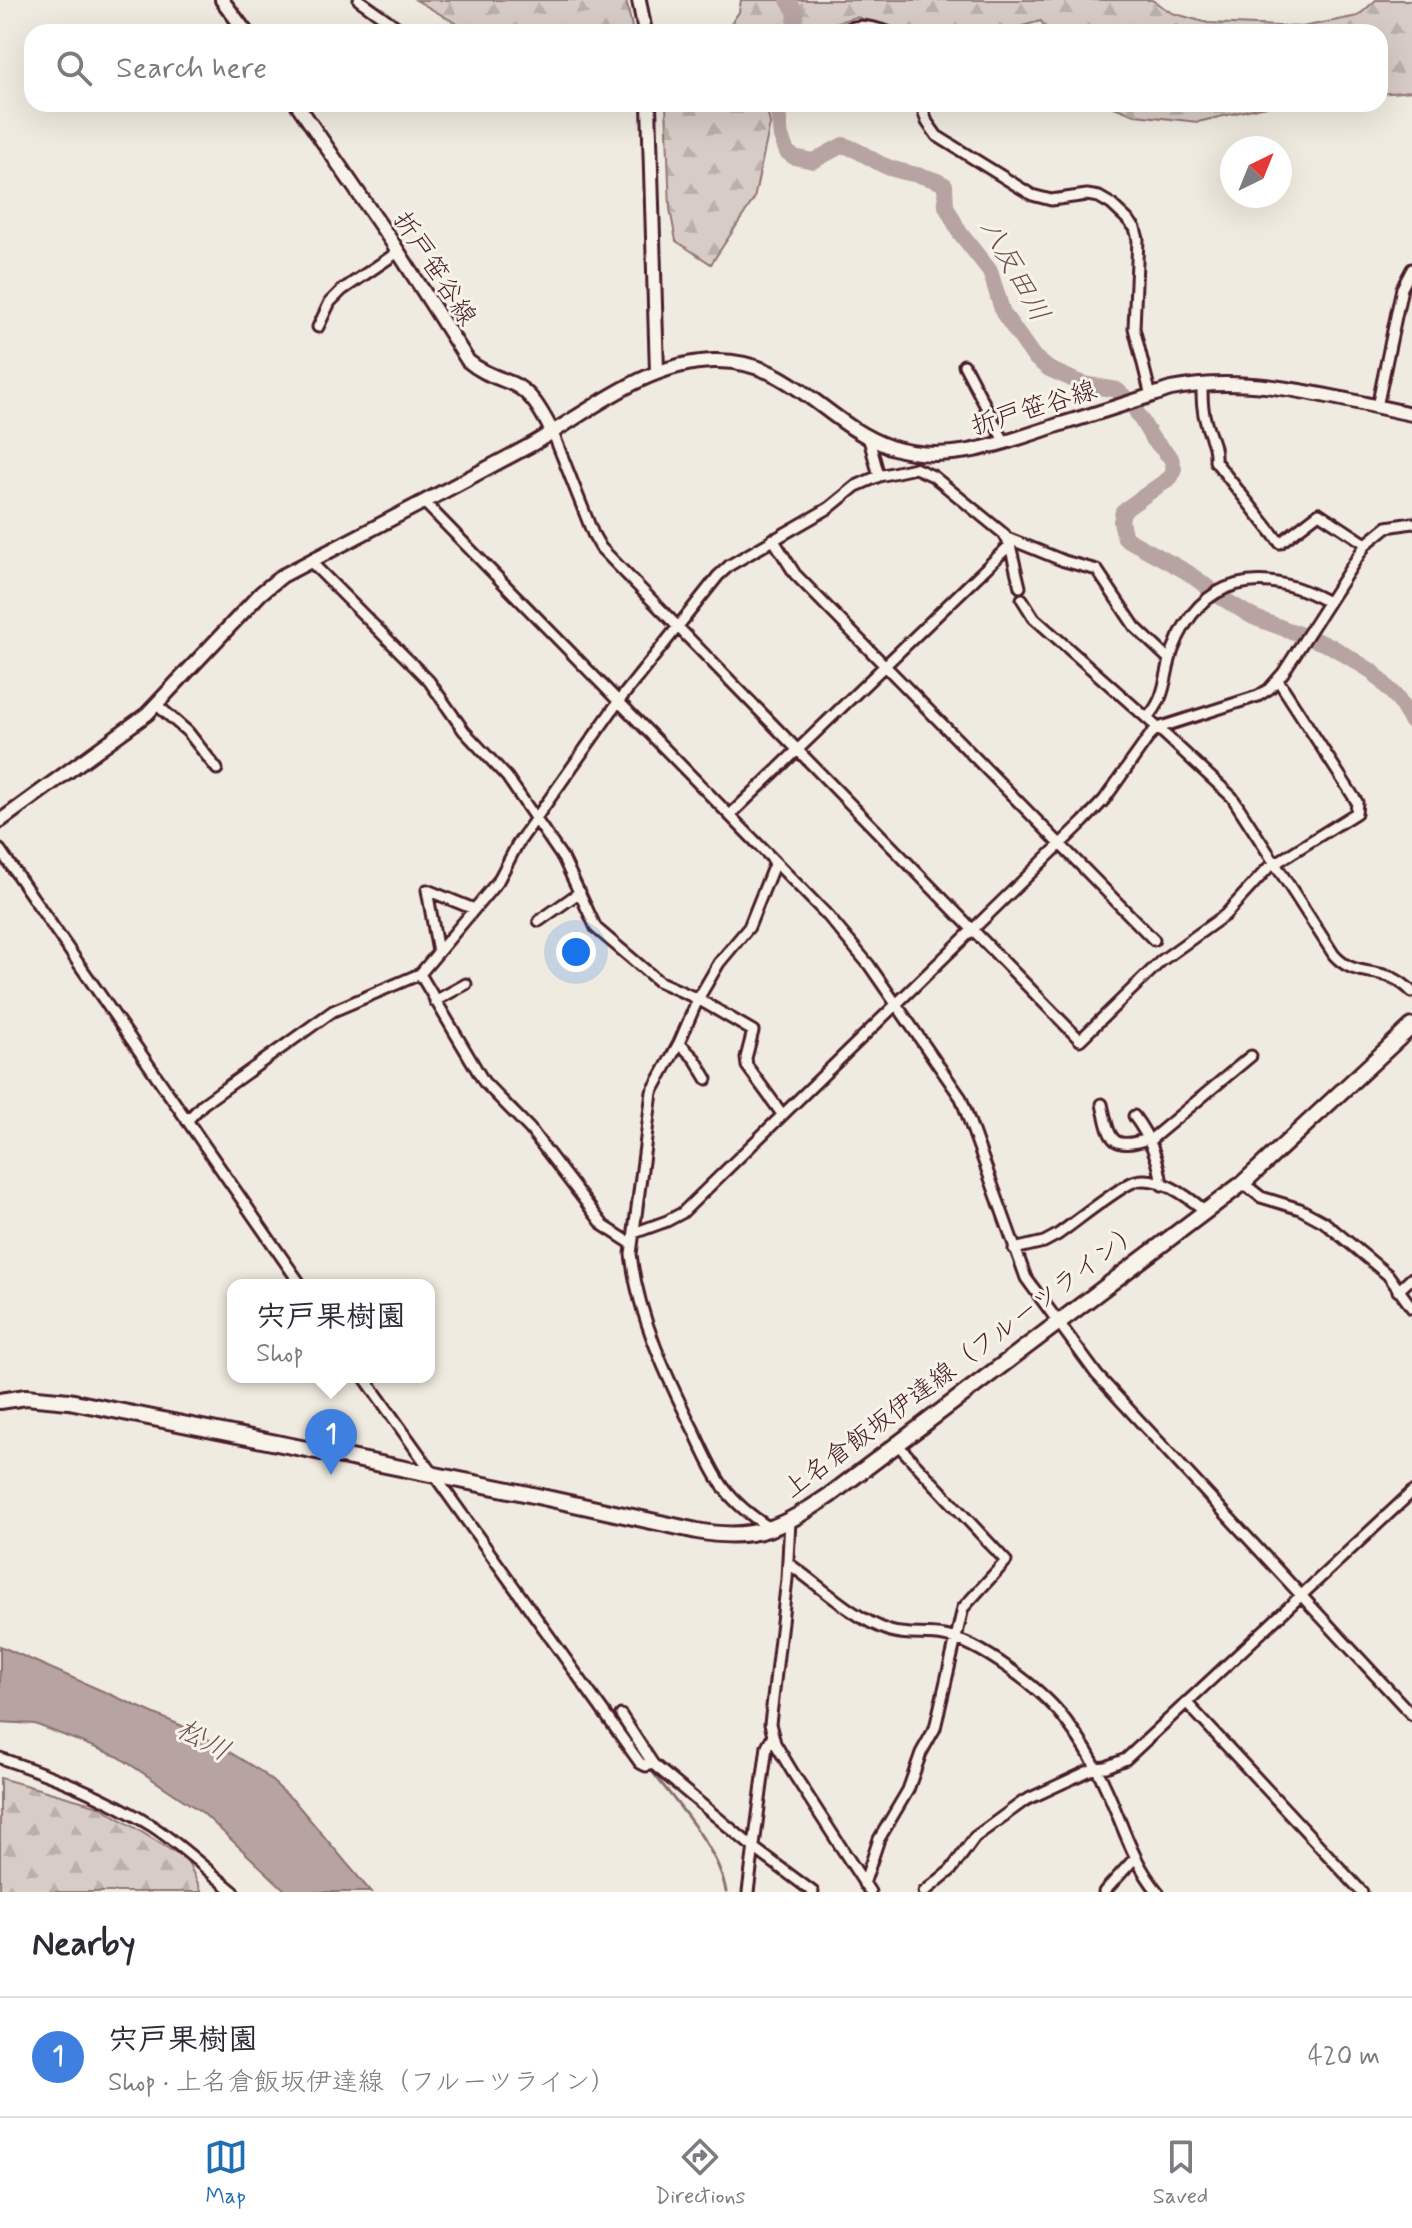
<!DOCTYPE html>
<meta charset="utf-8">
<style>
:root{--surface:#fff;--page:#f2f2f3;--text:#2b2b33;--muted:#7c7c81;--line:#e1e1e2;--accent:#1f6fb2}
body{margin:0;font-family:Mynerve,"Klee One",sans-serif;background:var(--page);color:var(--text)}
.compass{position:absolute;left:1220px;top:136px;width:72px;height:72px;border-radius:50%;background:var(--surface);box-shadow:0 8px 32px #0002;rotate:43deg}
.you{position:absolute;left:576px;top:952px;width:28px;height:28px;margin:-20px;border:6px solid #fff;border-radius:50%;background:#1a73e8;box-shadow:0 0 0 12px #1a73e833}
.badge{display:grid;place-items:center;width:52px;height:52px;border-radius:50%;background:var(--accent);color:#fff;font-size:26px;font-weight:700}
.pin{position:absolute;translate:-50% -66px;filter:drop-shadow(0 2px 4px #0008)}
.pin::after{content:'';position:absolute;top:42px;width:28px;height:24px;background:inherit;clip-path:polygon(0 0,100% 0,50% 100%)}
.popup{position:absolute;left:227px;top:1279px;width:208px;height:104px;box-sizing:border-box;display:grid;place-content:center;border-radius:16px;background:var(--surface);filter:drop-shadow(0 2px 6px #0005);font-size:26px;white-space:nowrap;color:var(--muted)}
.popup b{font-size:30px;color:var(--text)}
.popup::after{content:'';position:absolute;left:50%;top:100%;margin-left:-16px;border:16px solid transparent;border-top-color:var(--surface)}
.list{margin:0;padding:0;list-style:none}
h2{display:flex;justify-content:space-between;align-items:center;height:104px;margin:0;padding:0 32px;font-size:34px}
h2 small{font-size:26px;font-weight:400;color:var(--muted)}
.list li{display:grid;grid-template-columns:52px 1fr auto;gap:24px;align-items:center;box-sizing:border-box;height:120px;padding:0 32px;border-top:2px solid var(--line)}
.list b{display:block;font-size:30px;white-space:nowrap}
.list p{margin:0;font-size:26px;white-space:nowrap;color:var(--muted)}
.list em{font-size:26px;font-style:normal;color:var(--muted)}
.icon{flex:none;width:44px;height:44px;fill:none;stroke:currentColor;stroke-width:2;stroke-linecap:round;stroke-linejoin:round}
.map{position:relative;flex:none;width:1412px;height:1892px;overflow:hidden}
.search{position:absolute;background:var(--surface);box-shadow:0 8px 32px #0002;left:24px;right:24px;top:24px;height:88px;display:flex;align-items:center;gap:20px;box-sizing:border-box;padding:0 28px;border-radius:24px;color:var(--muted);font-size:30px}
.sheet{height:224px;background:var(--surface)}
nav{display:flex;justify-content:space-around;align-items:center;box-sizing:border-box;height:112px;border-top:2px solid var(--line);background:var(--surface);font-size:22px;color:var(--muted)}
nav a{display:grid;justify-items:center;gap:4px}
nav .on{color:var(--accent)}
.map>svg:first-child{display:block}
.forest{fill:url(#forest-firs);stroke:#917678;stroke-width:2}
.water{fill:#b7a4a2;stroke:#8b6f72;stroke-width:2}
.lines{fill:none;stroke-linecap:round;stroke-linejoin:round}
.stream{stroke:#8b6f72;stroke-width:3}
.river{stroke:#b7a4a2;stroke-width:16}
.street-casing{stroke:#4a1f2b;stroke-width:15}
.secondary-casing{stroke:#4a1f2b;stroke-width:18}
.primary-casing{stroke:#4a1f2b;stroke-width:20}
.street{stroke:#f7f3e8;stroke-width:9}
.secondary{stroke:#f7f3e8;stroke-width:12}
.primary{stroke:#f7f3e8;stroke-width:14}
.labels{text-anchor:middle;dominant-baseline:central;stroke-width:6;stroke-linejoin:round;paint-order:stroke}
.street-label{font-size:26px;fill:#4a1f2b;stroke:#f7f3e8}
.water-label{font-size:28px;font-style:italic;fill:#704e55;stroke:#f7f3e8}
</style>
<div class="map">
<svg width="1412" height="1892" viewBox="0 0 1412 1892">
<defs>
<pattern id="forest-firs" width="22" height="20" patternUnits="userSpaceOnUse" patternTransform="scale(2)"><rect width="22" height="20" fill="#d8cdc6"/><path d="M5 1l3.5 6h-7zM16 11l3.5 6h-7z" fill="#bbb0aa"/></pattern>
</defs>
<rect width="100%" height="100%" fill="#f0ebe0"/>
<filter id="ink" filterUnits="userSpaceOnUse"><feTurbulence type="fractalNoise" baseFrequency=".0125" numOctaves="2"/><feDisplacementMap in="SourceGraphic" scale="16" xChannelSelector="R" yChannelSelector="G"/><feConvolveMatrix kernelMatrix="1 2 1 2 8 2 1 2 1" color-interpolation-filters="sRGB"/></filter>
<g filter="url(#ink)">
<path class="forest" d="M416,0H626L633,32H471Z
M741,0H1152L1172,13L1208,23L1302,27L1358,16L1376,0H1412V91L1380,94V32H1047L1041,21L1000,32H912L856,17L801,32H725L739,12Z
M666,104H766L770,124L754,199L711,264L676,241L670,209Z
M1106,104H1289L1261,107L1198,122L1135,115Z
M0,1778L99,1806L187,1860L202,1892H0Z"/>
<path class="water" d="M0,1646L198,1733L262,1772L295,1802L371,1892H287L203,1813L119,1757L35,1724L0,1722Z"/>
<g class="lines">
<path class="stream" d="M0,842L289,1260
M627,1738L644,1761
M649,1767C675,1803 719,1847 726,1892"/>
<path class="river" d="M788,0L796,13L794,32
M777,104L781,137L787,152L794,157L813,161L843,145C860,150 868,158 883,165C903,175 926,173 945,185L946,206L960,233L990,271L1003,313L1034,357L1049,369L1083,384L1117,390L1130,401L1152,438L1171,458L1174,468L1171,477L1123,511L1121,522L1125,538L1187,572L1222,598L1253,617L1331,646L1373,672L1397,698L1412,722"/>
<g class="street-casing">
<path id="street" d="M359,0L404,32
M842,32C856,22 873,27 888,32
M921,104L927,122L937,136L1032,195L1051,200L1087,195L1099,197L1111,204L1127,219L1135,228L1138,239L1134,328L1151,396
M318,327L330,302L342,290L398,252
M964,365L1005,443
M1202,384C1202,398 1202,410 1206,423C1210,438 1216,445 1215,461L1280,543L1319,513L1366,544
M1377,407L1402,288L1412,269
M553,433L593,534L601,548L1080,1040L1161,961L1225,915L1268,868L1356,813L1357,802L1278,680
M868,436L879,476
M424,502L828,916L869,965L961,1098L1026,1278L1097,1375L1412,1715
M1007,538L1064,561L1097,570L1135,627L1170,660
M773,539L795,574L1154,940
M310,561L429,681L464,731L507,777L564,860L596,928L658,981L698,999L753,1031L746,1058L747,1066L782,1114
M1022,599L1034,618L1158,728L1232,797L1334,955C1358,982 1384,962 1412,992
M157,705L188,732L217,769
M1147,718C1167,698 1164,675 1173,650C1201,575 1263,566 1328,602
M730,815L1010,545
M0,850L301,1285
M539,921L580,892
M438,952L427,890L474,909
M420,974L484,1082L530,1129L604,1226L632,1244
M435,1001L466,984
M679,1043L695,1059L707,1079
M1102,1104C1110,1139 1110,1151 1148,1139
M1134,1116C1149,1136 1159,1160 1162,1185
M187,1121L203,1104L333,1011L420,974L498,881L517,845L618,702L718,576L730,565L829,508L856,486L879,476L915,468L933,476L1004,534L1010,545L1020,587
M1149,1141L1251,1056
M1243,1183L1261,1197L1300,1209L1324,1222L1388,1275L1412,1308
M634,1233L667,1221L682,1213L1083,822L1104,800L1151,734L1158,728L1258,696L1269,689L1283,673L1366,544L1387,527L1412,523
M1014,1249L1044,1242L1057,1235C1073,1224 1121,1185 1136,1181C1159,1175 1187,1196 1204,1210
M1398,1291L1412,1278
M364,1377L640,1763L646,1766L653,1764
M790,1520L787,1579L770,1724L775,1743L793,1773L870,1892
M770,1528C754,1518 735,1503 724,1488C712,1471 703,1451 695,1433C667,1378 638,1316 631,1254L652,1092L679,1043L698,999L719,963L749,927L775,862
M789,1564C821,1586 852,1618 890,1631C906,1636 926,1633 944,1636C980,1642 1040,1688 1063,1717C1079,1737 1094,1761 1104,1784C1122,1821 1131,1860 1158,1892
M1186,1702L1362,1892
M621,1715L653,1764L754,1848L813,1892
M0,1758C53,1776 105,1796 152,1826C181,1845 207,1870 234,1892
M864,1884L879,1839L908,1790L921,1753L935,1728L963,1608L1006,1561L897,1444
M748,1892L767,1746L773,1735
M924,1892L951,1870L975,1837L1024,1801L1095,1768L1106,1767L1126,1759L1412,1492
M1104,1892L1135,1858"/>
</g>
<g class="secondary-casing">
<path id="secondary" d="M222,0L246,32
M639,0L645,32
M297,104L392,242L468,361C482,373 497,377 513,384C533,393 543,415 553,433
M649,104L657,372
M0,821L147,714L261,593L282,576C365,533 447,490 529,446C587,414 645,362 714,361C792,359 824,424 890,447C949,466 1006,442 1061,424C1098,413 1134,401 1171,389C1251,373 1333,398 1412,414"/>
</g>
<g class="primary-casing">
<path id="primary" d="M0,1401L26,1397L69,1401L519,1492L697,1531C755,1542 783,1527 830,1495L1243,1183L1412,1026"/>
</g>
<use href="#street" class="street"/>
<use href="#secondary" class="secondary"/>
<use href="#primary" class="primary"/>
</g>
</g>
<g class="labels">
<g class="street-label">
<text transform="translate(434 269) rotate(57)">折戸笹谷線</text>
<text transform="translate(1034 409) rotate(-17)">折戸笹谷線</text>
<text transform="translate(963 1361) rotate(-37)">上名倉飯坂伊達線（フルーツライン）</text>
</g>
<g class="water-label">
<text transform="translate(1014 271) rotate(61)">八反田川</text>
<text transform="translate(203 1741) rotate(29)">松川</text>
</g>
</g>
</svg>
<svg class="compass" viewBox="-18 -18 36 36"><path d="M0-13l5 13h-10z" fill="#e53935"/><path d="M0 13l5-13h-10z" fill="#7c7c81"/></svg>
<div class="you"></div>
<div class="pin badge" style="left:331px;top:1475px;background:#3f7fe0">1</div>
<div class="popup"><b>宍戸果樹園</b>Shop</div>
<div class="search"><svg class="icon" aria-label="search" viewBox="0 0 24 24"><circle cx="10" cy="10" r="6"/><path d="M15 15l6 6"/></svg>Search here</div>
</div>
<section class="sheet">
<h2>Nearby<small></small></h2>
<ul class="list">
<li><span class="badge" style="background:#3f7fe0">1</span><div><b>宍戸果樹園</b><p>Shop · 上名倉飯坂伊達線（フルーツライン）</p></div><em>420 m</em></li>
</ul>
</section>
<nav>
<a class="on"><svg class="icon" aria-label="map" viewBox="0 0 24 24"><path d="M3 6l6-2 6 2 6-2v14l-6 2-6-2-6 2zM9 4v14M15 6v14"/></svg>Map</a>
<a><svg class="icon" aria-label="directions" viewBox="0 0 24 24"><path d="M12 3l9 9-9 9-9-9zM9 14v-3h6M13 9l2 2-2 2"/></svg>Directions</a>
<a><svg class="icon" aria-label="saved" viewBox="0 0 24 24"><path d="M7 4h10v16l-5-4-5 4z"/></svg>Saved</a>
</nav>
